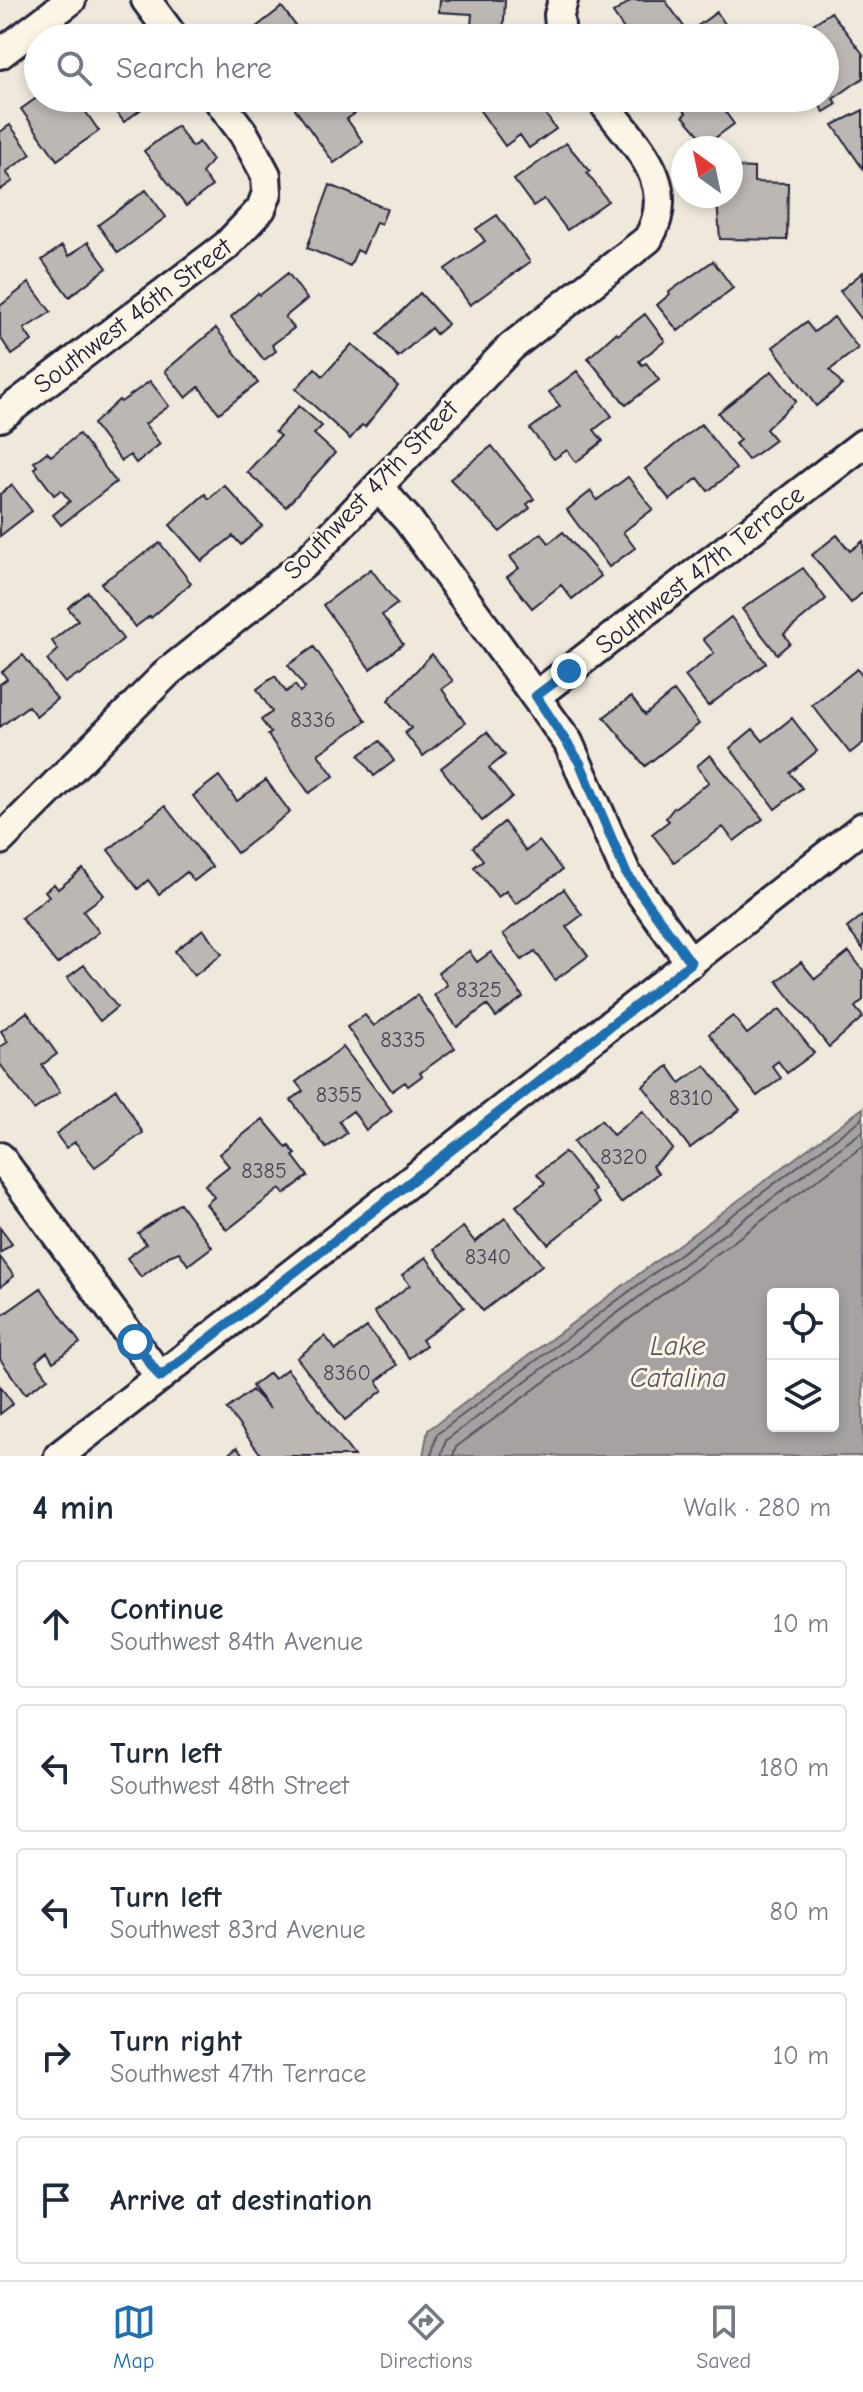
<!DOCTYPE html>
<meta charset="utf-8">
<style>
:root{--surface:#fff;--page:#f6f6f7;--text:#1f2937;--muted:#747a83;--line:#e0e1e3;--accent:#1f6fb2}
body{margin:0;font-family:"Comic Neue",sans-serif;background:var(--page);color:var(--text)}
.controls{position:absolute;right:24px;bottom:24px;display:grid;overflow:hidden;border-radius:8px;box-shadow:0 4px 12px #0003}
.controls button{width:72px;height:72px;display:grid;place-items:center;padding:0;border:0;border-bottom:2px solid var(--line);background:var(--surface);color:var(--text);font:40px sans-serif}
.compass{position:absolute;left:671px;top:136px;width:72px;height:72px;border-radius:50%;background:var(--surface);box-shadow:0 4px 12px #0003;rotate:327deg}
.stop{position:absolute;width:24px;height:24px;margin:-18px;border:6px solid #1f6fb2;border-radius:50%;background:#fff}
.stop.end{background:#1f6fb2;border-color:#fff;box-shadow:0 2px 8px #0008}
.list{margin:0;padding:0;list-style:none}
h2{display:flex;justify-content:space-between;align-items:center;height:104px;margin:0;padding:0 32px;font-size:34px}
h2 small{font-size:26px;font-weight:400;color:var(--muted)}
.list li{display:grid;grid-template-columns:52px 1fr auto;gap:24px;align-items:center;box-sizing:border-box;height:128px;margin:0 16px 16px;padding:0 16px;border:2px solid var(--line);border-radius:8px}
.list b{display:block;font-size:30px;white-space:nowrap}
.list p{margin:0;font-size:26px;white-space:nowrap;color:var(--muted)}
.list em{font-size:26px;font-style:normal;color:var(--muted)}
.icon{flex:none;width:44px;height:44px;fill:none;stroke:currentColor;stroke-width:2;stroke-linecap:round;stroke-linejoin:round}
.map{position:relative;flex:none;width:863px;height:1456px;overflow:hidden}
.search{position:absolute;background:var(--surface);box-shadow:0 4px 12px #0003;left:24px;right:24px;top:24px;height:88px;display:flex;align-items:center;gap:20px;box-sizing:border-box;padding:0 28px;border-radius:44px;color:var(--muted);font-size:30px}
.sheet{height:824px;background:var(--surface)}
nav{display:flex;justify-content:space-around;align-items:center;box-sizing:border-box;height:112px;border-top:2px solid var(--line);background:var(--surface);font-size:22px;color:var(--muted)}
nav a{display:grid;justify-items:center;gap:4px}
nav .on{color:var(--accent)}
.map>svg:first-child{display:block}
.water{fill:#a6a2a2;stroke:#716f79;stroke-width:2;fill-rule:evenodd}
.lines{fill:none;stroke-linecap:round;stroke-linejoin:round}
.shore{stroke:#575564;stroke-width:2}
.building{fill:#bcb7b3;stroke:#22223b;stroke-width:2}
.minor-casing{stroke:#22223b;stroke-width:34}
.minor{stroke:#fcf5e5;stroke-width:28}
.route{stroke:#1f6fb2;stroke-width:10}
.labels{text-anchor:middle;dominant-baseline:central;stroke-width:6;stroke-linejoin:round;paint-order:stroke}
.number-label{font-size:22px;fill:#484759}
.street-label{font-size:26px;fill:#22223b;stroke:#fcf5e5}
.water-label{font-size:28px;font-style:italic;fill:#575564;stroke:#fcf5e5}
</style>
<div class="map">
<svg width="863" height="1456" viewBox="0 0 863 1456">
<rect width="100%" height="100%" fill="#efe8db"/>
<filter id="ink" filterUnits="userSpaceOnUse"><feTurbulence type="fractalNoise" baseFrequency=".0125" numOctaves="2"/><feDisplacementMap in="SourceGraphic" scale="16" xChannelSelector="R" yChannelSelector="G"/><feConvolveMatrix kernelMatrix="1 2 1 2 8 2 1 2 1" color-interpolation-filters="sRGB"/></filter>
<g filter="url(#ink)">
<path class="water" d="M863,1108V1456H423L428,1430ZM773,1294H833V1426H773Z"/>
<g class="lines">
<path class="shore" d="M431,1456L437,1434L863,1118
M441,1456L446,1440L863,1131
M453,1456L456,1447L863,1146"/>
</g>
<path class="building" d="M440,0H505L503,38H470L472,14L439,12Z
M632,0H665L692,38H630L613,13Z
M282,7L301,33L294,38H242Z
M717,12L727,27L711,38H698L692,30Z
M831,12L863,54V78L833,99L837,104L824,112L814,98H825V38H804L800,33Z
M38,97L76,98L99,131L57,160L21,109Z
M106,98H156L124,122Z
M305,98H356L363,108L347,119L363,142L334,163L293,106Z
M480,98H538L536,101L556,129L529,148L520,135L505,146L474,102Z
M675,98H715L734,124L707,144L683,116L686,113Z
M863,110V169L833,125Z
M10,125L31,154L6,172L13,181L0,190V132Z
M177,126L192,147L199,142L212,160L202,173L212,186L186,206L144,151Z
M566,143L590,171L587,173L608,201L567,230L544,199L533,206L514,180Z
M731,167L754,168V182L788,183L787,240L720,239L717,201L721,202V196H731Z
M330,185L387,209L381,224L376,222L363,253L357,250L350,266L307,248Z
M146,190L166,217L118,253L98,225Z
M497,215L530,262L470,305L445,269L485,241L476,229Z
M88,242L107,268L69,297L42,260L62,246L69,256Z
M713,261L733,288L678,331L657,305L670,294L669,292Z
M863,272V321L840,291Z
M288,273L307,299L285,317L294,328L272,345L276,351L264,360L231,317L258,293L260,295Z
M29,283L51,312L24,329L32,341L12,355L0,337V306Z
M420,293L448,324L436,334L431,328L398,357L378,334Z
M645,314L665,341L639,361L642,365L646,363L659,380L626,405L588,358L616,333L618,335Z
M834,317L858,348L830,370L842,385L816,406L773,347L806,322L814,332Z
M216,328L258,383L219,413L199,387L186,398L165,371Z
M352,344L398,386L365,427L362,425L350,439L296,389L315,368L323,376Z
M577,371L612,416L594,430L603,441L576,462L567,450L554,459L530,429L560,406L549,392Z
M772,371L796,401L766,429L775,440L748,460L735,444L740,440L718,413Z
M150,381L169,406L145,424L160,444L136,463L130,455L121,461L93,424L119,400L121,402Z
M299,406L322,426L314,434L335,453L286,507L247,472L280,436L275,432Z
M701,424L736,469L708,491L698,478L670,500L645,469Z
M79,434L116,482L61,525L53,515L70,501L61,490L54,495L34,468L37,466L34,462L47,452L51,456Z
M492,446L534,499L527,504L530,508L500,532L450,479Z
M628,477L653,509L623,532L635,548L609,567L567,510L591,491L597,500Z
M12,485L32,511L0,536V494Z
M224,485L262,526L241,545L233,536L202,561L170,525L205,494L209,499Z
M563,532L601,576L572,599L561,585L532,608L507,577L519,568L510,557L541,533L549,543Z
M837,535L850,551L863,541V592L851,603L812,555Z
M160,543L191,583L151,618L150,616L135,627L101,583Z
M803,568L826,599L784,634L790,643L777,654L742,609Z
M371,569L397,604L382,615L403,644L370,669L323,605Z
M88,592L123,639L80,676L78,674L65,683L47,660L58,650L52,641L78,620L68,608Z
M731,617L766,663L708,706L685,676L714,653L703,639Z
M314,647L366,721L318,754L334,776L309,793L268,735L271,733L261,720L272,712L257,689L275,676L286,692L295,685L300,692L305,688L288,665Z
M432,654L453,681L442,689L465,723L423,756L405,733L411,728L388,700Z
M23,655L57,699L36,716L28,706L0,727V684L7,679L2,672Z
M857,669L863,677V743L850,753L812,705Z
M674,691L699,724L645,766L604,717L631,697L645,715Z
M792,718L817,751L790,773L802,788L775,809L730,748L753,729L763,741Z
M487,732L505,755L489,768L512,797L482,821L441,768Z
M380,741L394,761L374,776L359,755Z
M710,755L763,819L734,841L723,827L674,862L652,834L669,821L666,818L673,809L709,782L697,766Z
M219,776L237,801L266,780L290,812L237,853L193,796Z
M165,806L212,867L194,881L187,872L159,894L148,880L138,889L108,850Z
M504,822L526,851L539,841L562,870L516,904L506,891L498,897L474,867L483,860L473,847Z
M83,869L104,895L83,911L99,932L57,964L21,918L49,896L45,891L54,884L58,889Z
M564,889L582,915L566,927L588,956L555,980L535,951L522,960L503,934Z
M863,915V949L847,928Z
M203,929L222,954L194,976L175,951Z
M469,951L477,962L491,952L523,997L496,1017L487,1005L457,1027L434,995L447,985L438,972Z
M849,952L863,970V1000L855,1007L863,1017L829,1047L777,981L801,962L815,979Z
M84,965L117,1007L100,1021L67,978Z
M417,995L455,1048L420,1073L422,1076L408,1086L405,1082L392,1091L347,1027L365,1015L374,1026Z
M780,1009L814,1053L787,1073L778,1061L772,1066L781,1078L757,1096L709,1034L733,1016L747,1034Z
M27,1012L57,1054L42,1065L60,1092L34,1110L0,1064V1047L8,1042L1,1031Z
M343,1047L392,1111L366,1130L353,1111L339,1121L347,1133L326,1148L291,1100L303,1091L296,1082Z
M705,1065L740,1110L690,1148L643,1086L668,1066L680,1083Z
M116,1089L143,1133L95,1167L75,1142L66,1148L56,1134Z
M643,1111L673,1149L652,1166L658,1173L621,1203L573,1142L601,1120L613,1135Z
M263,1119L287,1148L289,1146L296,1154L293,1156L308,1176L284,1194L280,1189L227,1230L206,1204L214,1197L205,1185L229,1166L219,1154Z
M565,1152L595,1190L592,1193L600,1203L548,1244L516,1206L545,1183L537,1174Z
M180,1203L212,1247L188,1265L179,1252L169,1256L141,1277L127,1258L146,1244L138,1233Z
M505,1218L542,1265L483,1311L434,1249L463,1227L475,1242Z
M0,1228L12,1244L0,1253Z
M0,1257L14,1276L0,1287Z
M426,1257L464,1307L422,1340L426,1345L409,1358L374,1312L410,1285L402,1275Z
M41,1288L80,1343L53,1362L47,1352L36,1361L48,1378L25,1394L0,1359V1317Z
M367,1327L397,1365L377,1381L383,1390L345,1420L297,1358L325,1336L336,1350Z
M287,1369L317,1407L354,1456H262L227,1409L252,1390L270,1409L252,1386L269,1373L274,1379Z
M0,1386L13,1404L0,1414Z
M237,1447L244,1456H226Z"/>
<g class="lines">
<g class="minor-casing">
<path id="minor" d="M146,0L174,38
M561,38L559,15L563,0
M0,54L71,0
M0,417L226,246L261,209L267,193L266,175L244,134L217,98
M378,487L408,520L568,742L626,873L691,963
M536,696L863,444
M0,840L168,672L305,563L511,347L648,239C681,182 633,144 600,98
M0,1157L160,1377
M59,1456L863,827"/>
</g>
<use href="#minor" class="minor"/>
</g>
</g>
<g class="lines" filter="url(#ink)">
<path class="route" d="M135,1342L160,1377L691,963L626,873L580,763L536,696L569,671"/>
</g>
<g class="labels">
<g class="number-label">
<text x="313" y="720">8336</text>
<text x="479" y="990">8325</text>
<text x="403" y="1040">8335</text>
<text x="339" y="1095">8355</text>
<text x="691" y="1098">8310</text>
<text x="624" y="1157">8320</text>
<text x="264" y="1171">8385</text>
<text x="488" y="1257">8340</text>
<text x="347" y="1373">8360</text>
</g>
<g class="street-label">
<text transform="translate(133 316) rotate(-37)">Southwest 46th Street</text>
<text transform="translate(371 490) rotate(-46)">Southwest 47th Street</text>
<text transform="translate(700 570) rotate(-38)">Southwest 47th Terrace</text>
</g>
<g class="water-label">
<text x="678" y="1346">Lake<tspan x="678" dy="32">Catalina</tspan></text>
</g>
</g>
</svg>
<div class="controls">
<button><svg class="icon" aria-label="locate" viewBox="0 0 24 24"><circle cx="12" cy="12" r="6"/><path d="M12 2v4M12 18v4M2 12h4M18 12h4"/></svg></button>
<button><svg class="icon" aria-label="layers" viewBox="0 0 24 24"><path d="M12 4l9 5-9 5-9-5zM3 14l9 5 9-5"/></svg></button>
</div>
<svg class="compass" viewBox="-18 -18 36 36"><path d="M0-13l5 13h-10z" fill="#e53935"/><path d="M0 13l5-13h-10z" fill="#747a83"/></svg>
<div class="stop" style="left:135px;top:1342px"></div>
<div class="stop end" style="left:569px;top:671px"></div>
<div class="search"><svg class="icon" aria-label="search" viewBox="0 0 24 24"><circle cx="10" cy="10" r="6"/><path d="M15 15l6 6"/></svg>Search here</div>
</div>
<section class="sheet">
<h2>4 min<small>Walk · 280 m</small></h2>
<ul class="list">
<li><svg class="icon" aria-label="ahead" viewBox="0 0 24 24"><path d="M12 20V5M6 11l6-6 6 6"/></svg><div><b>Continue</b><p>Southwest 84th Avenue</p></div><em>10 m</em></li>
<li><svg class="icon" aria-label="left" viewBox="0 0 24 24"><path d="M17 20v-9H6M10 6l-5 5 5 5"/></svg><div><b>Turn left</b><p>Southwest 48th Street</p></div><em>180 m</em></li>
<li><svg class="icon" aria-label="left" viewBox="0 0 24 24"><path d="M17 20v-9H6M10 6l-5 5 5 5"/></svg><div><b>Turn left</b><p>Southwest 83rd Avenue</p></div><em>80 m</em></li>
<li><svg class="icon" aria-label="right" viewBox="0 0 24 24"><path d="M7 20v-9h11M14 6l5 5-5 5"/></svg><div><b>Turn right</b><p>Southwest 47th Terrace</p></div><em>10 m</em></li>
<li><svg class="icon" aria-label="arrive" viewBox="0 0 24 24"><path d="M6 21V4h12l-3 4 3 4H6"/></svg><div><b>Arrive at destination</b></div></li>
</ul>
</section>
<nav>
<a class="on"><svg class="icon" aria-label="map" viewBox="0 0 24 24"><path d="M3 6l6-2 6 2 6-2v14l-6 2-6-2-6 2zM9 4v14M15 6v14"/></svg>Map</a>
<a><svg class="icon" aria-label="directions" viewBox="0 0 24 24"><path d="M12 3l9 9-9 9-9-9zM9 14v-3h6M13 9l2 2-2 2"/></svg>Directions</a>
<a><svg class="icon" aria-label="saved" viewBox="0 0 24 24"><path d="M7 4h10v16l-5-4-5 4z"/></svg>Saved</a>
</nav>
